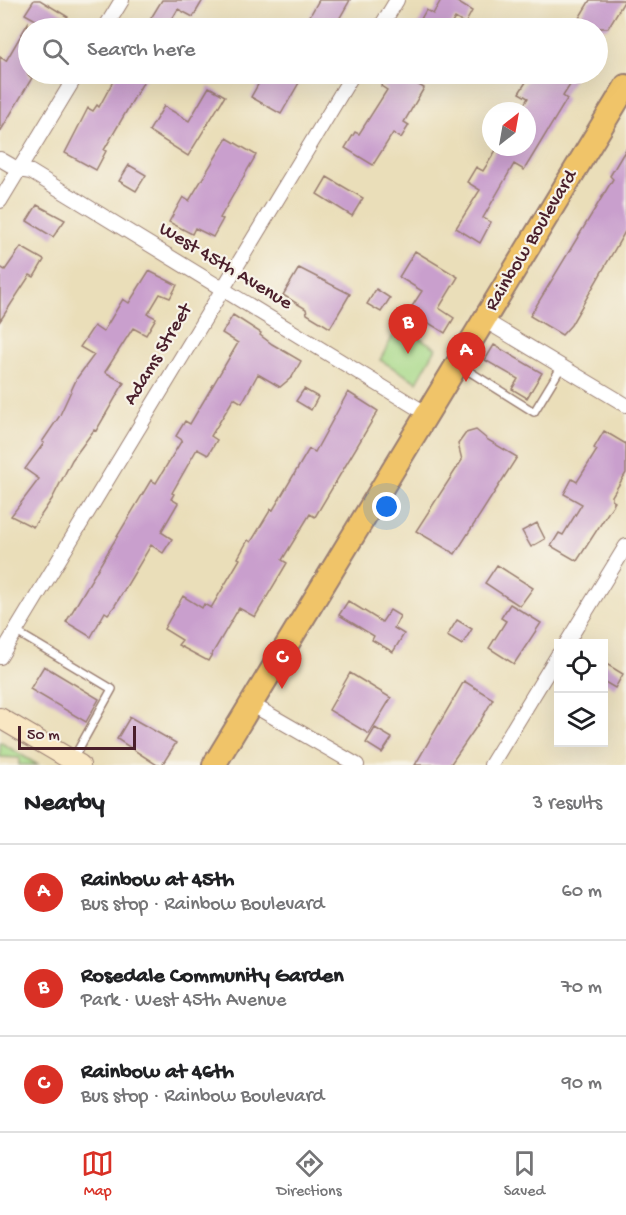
<!DOCTYPE html>
<meta charset="utf-8">
<style>
:root{--surface:#fff;--page:#f6f6f6;--text:#202124;--muted:#757577;--line:#e0e0e0;--accent:#d93025}
body{margin:0;font-family:"Gochi Hand",sans-serif;background:var(--page);color:var(--text)}
.controls{position:absolute;right:18px;bottom:18px;display:grid;overflow:hidden;border-radius:0px;box-shadow:0 6px 24px #0002}
.controls button{width:54px;height:54px;display:grid;place-items:center;padding:0;border:0;border-bottom:2px solid var(--line);background:var(--surface);color:var(--text);font:30px sans-serif}
.compass{position:absolute;left:482px;top:102px;width:54px;height:54px;border-radius:50%;background:var(--surface);box-shadow:0 6px 24px #0002;rotate:31deg}
.scale{position:absolute;left:18px;bottom:15px;width:118px;box-sizing:border-box;padding-left:6px;border:3px solid #4a1f2b;border-top:0;font-size:16px;line-height:21px;white-space:nowrap;color:#4a1f2b;-webkit-text-stroke:4px #f7f3e8;paint-order:stroke}
.you{position:absolute;left:387px;top:507px;width:21px;height:21px;margin:-15px;border:4px solid #fff;border-radius:50%;background:#1a73e8;box-shadow:0 0 0 9px #1a73e833}
.badge{display:grid;place-items:center;width:39px;height:39px;border-radius:50%;background:var(--accent);color:#fff;font-size:20px;font-weight:700}
.pin{position:absolute;translate:-50% -50px;filter:drop-shadow(0 2px 3px #0008)}
.pin::after{content:'';position:absolute;top:32px;width:21px;height:18px;background:inherit;clip-path:polygon(0 0,100% 0,50% 100%)}
.list{margin:0;padding:0;list-style:none}
h2{display:flex;justify-content:space-between;align-items:center;height:78px;margin:0;padding:0 24px;font-size:26px}
h2 small{font-size:20px;font-weight:400;color:var(--muted)}
.list li{display:grid;grid-template-columns:39px 1fr auto;gap:18px;align-items:center;box-sizing:border-box;height:96px;padding:0 24px;border-top:2px solid var(--line)}
.list b{display:block;font-size:22px;white-space:nowrap}
.list p{margin:0;font-size:20px;white-space:nowrap;color:var(--muted)}
.list em{font-size:20px;font-style:normal;color:var(--muted)}
.icon{flex:none;width:33px;height:33px;fill:none;stroke:currentColor;stroke-width:2;stroke-linecap:round;stroke-linejoin:round}
.map{position:relative;flex:none;width:626px;height:765px;overflow:hidden}
.search{position:absolute;background:var(--surface);box-shadow:0 6px 24px #0002;left:18px;right:18px;top:18px;height:66px;display:flex;align-items:center;gap:15px;box-sizing:border-box;padding:0 21px;border-radius:33px;color:var(--muted);font-size:22px}
.sheet{height:366px;background:var(--surface)}
nav{display:flex;justify-content:space-around;align-items:center;box-sizing:border-box;height:84px;border-top:2px solid var(--line);background:var(--surface);font-size:16px;color:var(--muted)}
nav a{display:grid;justify-items:center;gap:3px}
nav .on{color:var(--accent)}
.map>svg:first-child{display:block}
.green{fill:#a7d988;stroke:#787c5a;stroke-width:1.5}
.building{fill:#c99fcd}
.lines{fill:none;stroke-linecap:round;stroke-linejoin:round}
.lane-casing{stroke:#9a7e72;stroke-width:10}
.street-casing{stroke:#9a7e72;stroke-width:16}
.secondary-casing{stroke:#9a7e72;stroke-width:22}
.primary-casing{stroke:#9a7e72;stroke-width:26}
.lane{stroke:#fff;stroke-width:7}
.street{stroke:#fff;stroke-width:14}
.secondary{stroke:#f9e7c3;stroke-width:20}
.primary{stroke:#f0c469;stroke-width:22}
.labels{text-anchor:middle;dominant-baseline:central;stroke-width:4.5;stroke-linejoin:round;paint-order:stroke}
.street-label{font-size:20px;fill:#4a1f2b;stroke:#f7f3e8}
</style>
<div class="map">
<svg width="626" height="765" viewBox="0 0 626 765">
<rect width="100%" height="100%" fill="#f7f3e8"/>
<filter id="ink" filterUnits="userSpaceOnUse"><feTurbulence type="fractalNoise" baseFrequency=".0167" numOctaves="2"/><feDisplacementMap in="SourceGraphic" scale="12" xChannelSelector="R" yChannelSelector="G"/><feConvolveMatrix kernelMatrix="1 2 1 2 8 2 1 2 1" color-interpolation-filters="sRGB"/></filter>
<filter id="wash" filterUnits="userSpaceOnUse"><feTurbulence type="fractalNoise" baseFrequency=".008" numOctaves="4" result="noise"/><feDisplacementMap in="SourceGraphic" scale="24" xChannelSelector="R" yChannelSelector="G"/><feGaussianBlur stdDeviation="1.35" result="paint"/><feColorMatrix in="noise" values="0 0 0 0 0 0 0 0 0 0 0 0 0 0 0 0 0 1.4 0 .05"/><feComposite in="paint" operator="in"/></filter>
<g filter="url(#wash)">
<rect width="100%" height="100%" fill="#eadeb9"/>
<path class="green" d="M399,325L436,348L417,382L380,360Z
M0,742L38,765H19V758L0,757Z"/>
<g id="blocks">
<path class="building" d="M34,0H40L68,17L62,28H50L25,14Z
M162,0H203L193,17L178,9L167,28H145Z
M319,0H350L334,28H303Z
M441,0H454L472,11L465,24L455,18L449,28H416L426,10L433,14Z
M590,0H625L608,28H573Z
M28,23V75L32,78L0,132V57L6,61Z
M117,74H148L104,150L106,151L96,170L65,153L88,108L93,111L97,105L99,107Z
M264,74H304L281,114L251,97Z
M389,74H399L424,88L404,122L409,125L401,138L393,133L373,165L345,148L355,132L359,134L387,90L381,86Z
M531,74H577L563,96L567,99L524,170L514,164L483,218L491,222L480,243L456,228L480,190L467,182L476,167L483,171L498,147H527V111H520L528,98L519,93Z
M209,87L225,96L188,156L149,131L164,106L189,121Z
M227,138L256,155L220,218L223,219L213,237L195,228L192,234L169,222L183,197L189,201Z
M626,149V230L571,325L562,335L530,316L613,179L610,176Z
M129,165L146,175L136,191L119,181Z
M327,177L363,198L352,216L317,194Z
M37,205L65,220L53,237L27,221Z
M21,247L44,260L34,277L30,275L0,321V267L5,270Z
M415,251L458,277L439,308L454,318L445,333L409,311L422,291L399,277Z
M299,268L350,294L330,328L307,314L306,309L283,295Z
M149,271L177,285L170,298L160,294L148,314L156,318L146,335L133,328L105,372L124,383L96,431L94,430L72,460L52,499L33,527L11,516L39,479L25,469L44,443L42,442L59,417L77,378L94,355L80,347L94,326L103,332L123,299L129,303Z
M376,289L390,298L381,312L367,304Z
M233,315L261,333L260,335L272,344L301,361L292,377L280,387L258,374L242,403L234,398L211,436L217,440L208,455L197,449L172,493L174,494L171,499L178,503L161,532L172,539L163,553L151,545L114,607L108,614L105,612L91,637L66,622L151,480L156,483L182,440L176,436L185,421L190,424L238,343L222,333Z
M494,345L542,373L527,398L512,389L518,379L485,360Z
M304,389L318,397L311,410L296,401Z
M348,392L378,411L315,517L310,514L282,560L287,563L255,617L239,608L208,661L178,645L182,640L164,629L183,596L202,608L204,604L211,608L240,559L238,558L248,540L251,542L271,509L273,510L309,449L315,452Z
M476,430L488,440L517,457L455,554L416,531L462,460L458,444L466,433Z
M604,431L626,444V473L612,496V500L615,502L577,561L551,546L559,533L563,535L582,504L564,494L572,479L577,482L597,450L594,448Z
M537,523L545,539L531,547L522,531Z
M497,565L533,588L520,606L485,583Z
M348,601L382,622L390,610L400,616L394,628L404,634L393,652L372,640L374,636L339,615Z
M510,604L541,623L514,664L489,648L506,621L501,618Z
M457,620L472,629L462,645L447,636Z
M603,662L623,674L615,688L603,681Z
M44,666L99,699L86,722L30,689Z
M350,673L391,698L369,734L329,710Z
M464,681L493,699L481,720L450,765H415Z
M130,717L176,743L162,765H157L117,739Z
M375,728L392,738L382,753L366,743Z"/>
</g>
</g>
<g filter="url(#ink)">
<use href="#blocks" fill-opacity="0" stroke="#9a7e72" stroke-width="1.5"/>
<g class="lines">
<g class="lane-casing">
<path id="lane" d="M459,365L534,412L562,366
M15,631L112,689L73,759"/>
</g>
<g class="street-casing">
<path id="street" d="M105,28L122,0
M380,28L397,0
M0,159L19,170L31,172L427,414
M0,201L77,74
M484,320L626,405
M566,644L626,546
M0,657L353,74
M251,704L357,765
M491,765L558,655"/>
</g>
<g class="secondary-casing">
<path id="secondary" d="M0,718L80,765"/>
</g>
<g class="primary-casing">
<path id="primary" d="M214,765L626,86"/>
</g>
<use href="#lane" class="lane"/>
<use href="#street" class="street"/>
<use href="#secondary" class="secondary"/>
<use href="#primary" class="primary"/>
</g>
</g>
<g class="labels">
<g class="street-label">
<text transform="translate(532 241) rotate(-59)">Rainbow Boulevard</text>
<text transform="translate(225 267) rotate(31)">West 45th Avenue</text>
<text transform="translate(159 355) rotate(-59)">Adams Street</text>
</g>
</g>
</svg>
<div class="controls">
<button><svg class="icon" aria-label="locate" viewBox="0 0 24 24"><circle cx="12" cy="12" r="6"/><path d="M12 2v4M12 18v4M2 12h4M18 12h4"/></svg></button>
<button><svg class="icon" aria-label="layers" viewBox="0 0 24 24"><path d="M12 4l9 5-9 5-9-5zM3 14l9 5 9-5"/></svg></button>
</div>
<svg class="compass" viewBox="-18 -18 36 36"><path d="M0-13l5 13h-10z" fill="#e53935"/><path d="M0 13l5-13h-10z" fill="#757577"/></svg>
<div class="scale">50 m</div>
<div class="you"></div>
<div class="pin badge" style="left:466px;top:382px">A</div>
<div class="pin badge" style="left:408px;top:354px">B</div>
<div class="pin badge" style="left:282px;top:689px">C</div>
<div class="search"><svg class="icon" aria-label="search" viewBox="0 0 24 24"><circle cx="10" cy="10" r="6"/><path d="M15 15l6 6"/></svg>Search here</div>
</div>
<section class="sheet">
<h2>Nearby<small>3 results</small></h2>
<ul class="list">
<li><span class="badge">A</span><div><b>Rainbow at 45th</b><p>Bus stop · Rainbow Boulevard</p></div><em>60 m</em></li>
<li><span class="badge">B</span><div><b>Rosedale Community Garden</b><p>Park · West 45th Avenue</p></div><em>70 m</em></li>
<li><span class="badge">C</span><div><b>Rainbow at 46th</b><p>Bus stop · Rainbow Boulevard</p></div><em>90 m</em></li>
</ul>
</section>
<nav>
<a class="on"><svg class="icon" aria-label="map" viewBox="0 0 24 24"><path d="M3 6l6-2 6 2 6-2v14l-6 2-6-2-6 2zM9 4v14M15 6v14"/></svg>Map</a>
<a><svg class="icon" aria-label="directions" viewBox="0 0 24 24"><path d="M12 3l9 9-9 9-9-9zM9 14v-3h6M13 9l2 2-2 2"/></svg>Directions</a>
<a><svg class="icon" aria-label="saved" viewBox="0 0 24 24"><path d="M7 4h10v16l-5-4-5 4z"/></svg>Saved</a>
</nav>
